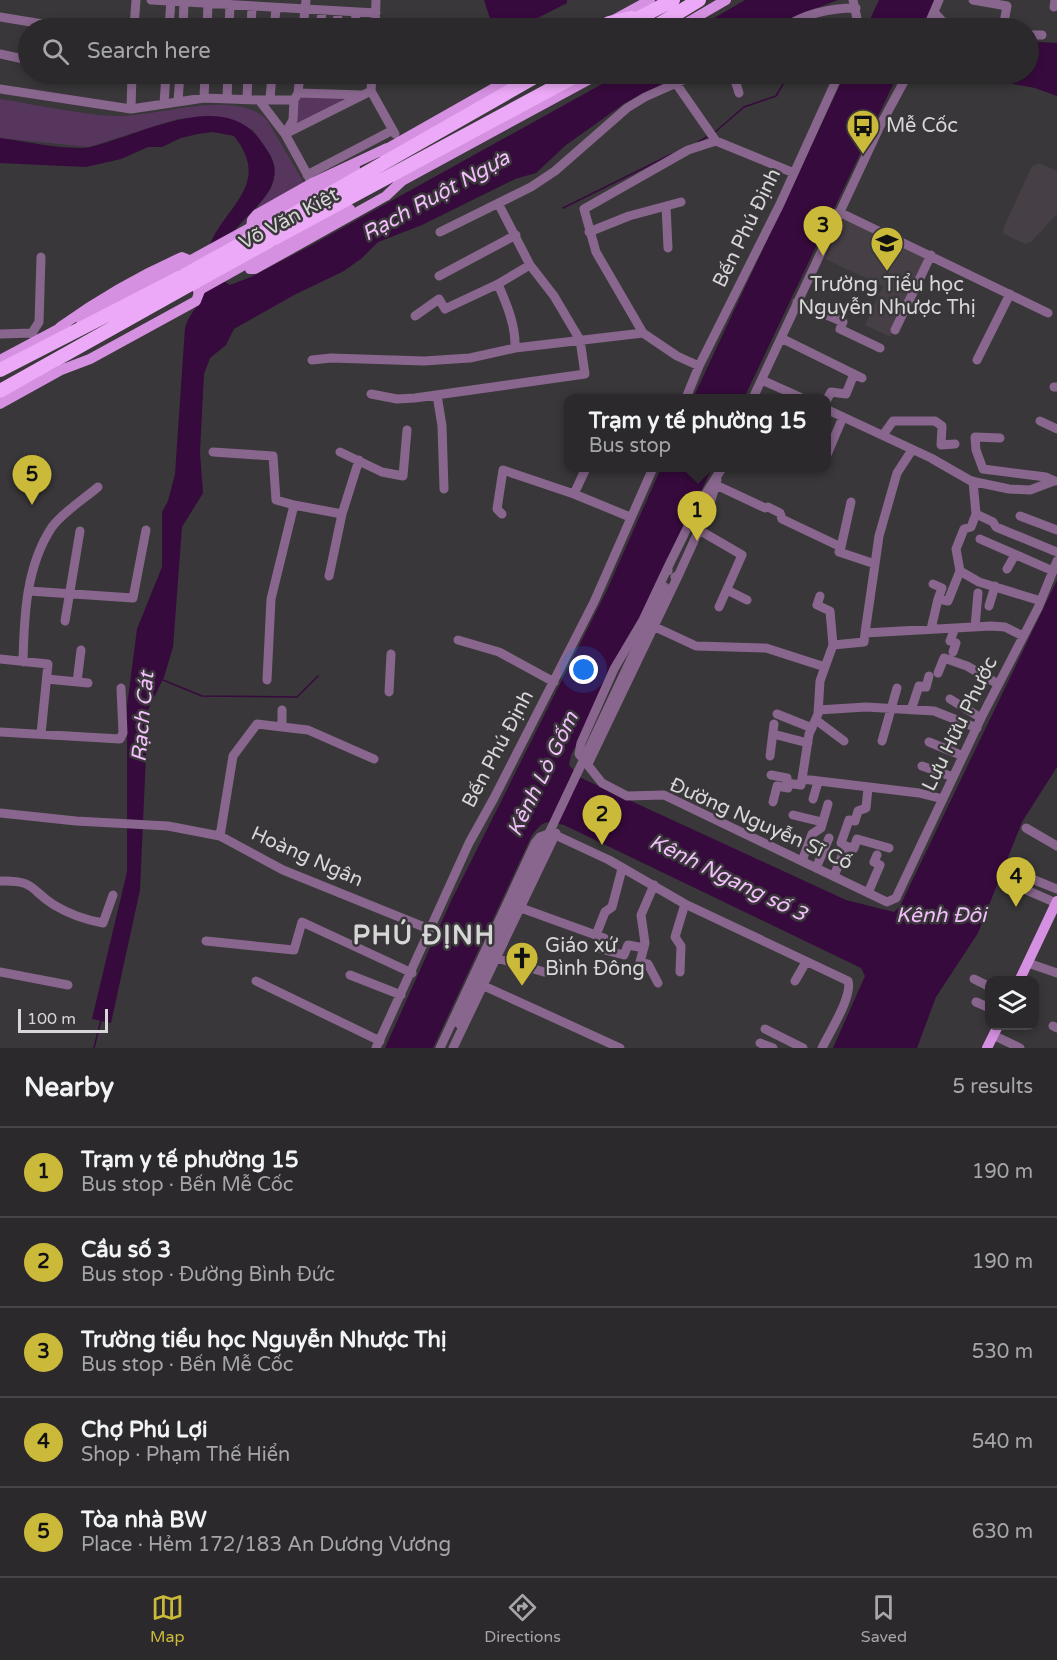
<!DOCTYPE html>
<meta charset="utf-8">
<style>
:root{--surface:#2b292b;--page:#373537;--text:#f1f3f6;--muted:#a6a6a9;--line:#474547;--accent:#cbba39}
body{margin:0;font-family:"Varela Round",sans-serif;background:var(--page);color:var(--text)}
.controls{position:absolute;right:18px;bottom:18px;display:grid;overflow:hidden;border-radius:12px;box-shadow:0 3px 9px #0003}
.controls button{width:54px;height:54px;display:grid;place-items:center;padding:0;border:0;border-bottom:2px solid var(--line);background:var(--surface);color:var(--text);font:30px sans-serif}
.scale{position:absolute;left:18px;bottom:15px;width:90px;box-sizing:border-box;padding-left:6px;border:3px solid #d8d7d8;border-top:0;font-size:16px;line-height:21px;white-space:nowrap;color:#d8d7d8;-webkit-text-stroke:4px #393739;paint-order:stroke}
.you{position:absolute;left:584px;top:670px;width:21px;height:21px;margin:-15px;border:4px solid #fff;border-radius:50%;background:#1a73e8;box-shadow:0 0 0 9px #1a73e833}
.badge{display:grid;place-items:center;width:39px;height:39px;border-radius:50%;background:var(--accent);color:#111;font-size:20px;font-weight:700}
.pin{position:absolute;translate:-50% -50px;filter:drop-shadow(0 2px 3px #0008)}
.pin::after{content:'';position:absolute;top:32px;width:21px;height:18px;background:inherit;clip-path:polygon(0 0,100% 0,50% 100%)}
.popup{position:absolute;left:564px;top:394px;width:267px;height:78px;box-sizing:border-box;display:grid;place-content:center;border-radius:12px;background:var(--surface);filter:drop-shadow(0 2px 4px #0005);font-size:20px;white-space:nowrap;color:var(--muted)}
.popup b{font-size:22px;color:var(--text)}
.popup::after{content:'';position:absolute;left:50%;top:100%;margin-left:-12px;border:12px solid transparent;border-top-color:var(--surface)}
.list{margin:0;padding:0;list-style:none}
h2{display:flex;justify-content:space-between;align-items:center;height:78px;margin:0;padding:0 24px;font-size:26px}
h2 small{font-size:20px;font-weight:400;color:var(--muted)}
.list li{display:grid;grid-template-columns:39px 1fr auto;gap:18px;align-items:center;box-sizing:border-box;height:90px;padding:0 24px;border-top:2px solid var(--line)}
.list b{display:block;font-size:22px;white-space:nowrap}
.list p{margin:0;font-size:20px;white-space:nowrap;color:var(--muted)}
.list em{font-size:20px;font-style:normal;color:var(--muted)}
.icon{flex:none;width:33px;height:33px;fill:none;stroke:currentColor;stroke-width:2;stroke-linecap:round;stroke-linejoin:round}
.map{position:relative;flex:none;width:1057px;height:1048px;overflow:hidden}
.search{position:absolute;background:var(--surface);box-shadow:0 3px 9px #0003;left:18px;right:18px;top:18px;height:66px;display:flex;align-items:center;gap:15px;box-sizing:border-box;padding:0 21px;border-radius:33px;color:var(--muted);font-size:22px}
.sheet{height:528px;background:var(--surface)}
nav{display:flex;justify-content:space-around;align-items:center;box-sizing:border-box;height:84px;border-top:2px solid var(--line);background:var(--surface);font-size:16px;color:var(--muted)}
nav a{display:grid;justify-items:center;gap:3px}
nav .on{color:var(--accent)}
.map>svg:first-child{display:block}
.built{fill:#463f46}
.green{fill:#57365d}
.water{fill:#370a3d}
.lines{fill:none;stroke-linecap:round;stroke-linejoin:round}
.stream{stroke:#370a3d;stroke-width:1.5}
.minor{stroke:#88668d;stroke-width:9}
.major{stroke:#d690e1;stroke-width:10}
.highway{stroke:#eca9f7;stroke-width:14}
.minor-bridge{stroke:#88668d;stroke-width:9}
.major-bridge{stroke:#d690e1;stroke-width:10}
.highway-bridge{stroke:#eca9f7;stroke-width:14}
.labels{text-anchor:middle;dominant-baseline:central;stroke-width:5;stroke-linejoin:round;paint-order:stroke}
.poi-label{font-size:20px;fill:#d8d7d8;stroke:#393739;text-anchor:start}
.street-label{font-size:20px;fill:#d8d7d8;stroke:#393739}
.water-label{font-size:21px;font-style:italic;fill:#f5befe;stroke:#393739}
.district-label{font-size:26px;font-weight:bold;letter-spacing:1.5px;fill:#d8d7d8;stroke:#393739}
</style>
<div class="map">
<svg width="1057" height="1048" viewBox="0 0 1057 1048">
<rect width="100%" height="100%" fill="#393739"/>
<path class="built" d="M1039,163L1057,171V214L1031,242L1025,244L1004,234L1003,229L1032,166Z
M844,218L928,257L890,337L865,325L883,286L825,259Z"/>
<path class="green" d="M298,95L341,97V102L296,124H294Z
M0,99C38,105 76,114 114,116C156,118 234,87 267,120L304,183L259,207L256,205L271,189L274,180L275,168L271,156L253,130L222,117L177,119L89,147L0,138Z"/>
<path class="water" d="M484,0H567V3L518,28H493Z
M745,0H838L806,12L779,28H697Z
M879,0H937L923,28H866Z
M1040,42L1057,43V96L1035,88L959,74H1028L1029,44Z
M620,74H690L668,81L625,103L566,145L536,173L515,179L422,225L378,242L362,258L344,271L294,295L234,329L226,345L210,358L204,374L200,452L203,493L182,527L173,647L164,677L148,710L140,890L111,1023L92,1019L127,872V706L137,629L162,567V512L168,501L175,474L185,328C188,316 195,311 200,300C207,285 203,265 208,250C221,208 274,186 234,136L213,132L198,134L181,138L162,147H148L121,159L86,167L0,163V138C23,141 69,151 90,147C140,136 226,85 263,144C270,154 277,165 274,177C270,204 231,224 222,251C219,259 220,270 219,278L230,285L251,277L310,246Z
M845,74H898L744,398H693Z
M661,468H712L631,639L571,755L569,765L579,777L846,900L894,912L900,906L1057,580V767L1022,822L978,933L936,997L917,1048H833L865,976L861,968L564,825C545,821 545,819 532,835L433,1048H385L451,901L607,590Z"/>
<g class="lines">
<path class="stream" d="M714,133L744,107L776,96L789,74
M698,142L707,137
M563,208L672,154
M163,680L202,696L297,697L318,676
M94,1048L101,1020"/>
<path class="minor" d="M151,0L376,13
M853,0L859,28
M973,0L1007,6L1003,28
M1054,7L1055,0
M934,12L943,22L989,28
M0,17L67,28
M134,28L136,0
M169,28L171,0
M183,28L184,2
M207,28L208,4
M229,28L230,5
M251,28L252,7
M274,28L276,9
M303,28L306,0
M320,28L322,12
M337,28L338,12
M355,28L356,13
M375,28L376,0
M783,28C806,13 829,8 856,8
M927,28L939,0
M1028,35H1042
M0,54L28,60
M106,74L132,78
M372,74L371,91L395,134
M733,74L739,93
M675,82L716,141L794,173
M0,89L131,109L204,98L259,100L285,134L312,183
M298,93L362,95
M204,98L205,74
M227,99L228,74
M247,99L248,74
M270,99L272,74
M259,100H294
M178,101L180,74
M164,104L166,74
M131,109L132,74
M285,134L371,91
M285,134L293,120L294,100L298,93L300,74
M307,175L393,130
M666,206L668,248
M839,212L1048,313
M440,232L531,187L555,171L627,108L645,97L697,74
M589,232L629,216L681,202
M439,276L516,235
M498,284C507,305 516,326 515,348
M797,302L843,322L840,329L880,348
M415,316L439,299L445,309L449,307L498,284L530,265
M895,330L931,255
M32,333L39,322L41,257
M643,333L596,252L584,209L688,150L716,141
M0,334L32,333L35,339
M781,338L862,378
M312,360L331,358L424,361L470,358L515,348L643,333L677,356L699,366
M977,360L1010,294
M762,380L802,398
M1054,387H1057
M371,394L397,399L415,398L585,374L580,340L554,296L530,265L499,205
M437,395L442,426L444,489
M686,398L699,366L780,204L839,74
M753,398L880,126L908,74
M826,401L831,392L846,394L854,374
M826,409L931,458L971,481L1009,489L1030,490L1054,481
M1040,421L1057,429
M883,435L893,421H935L942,426L941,445L955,444
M1000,438L975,437L976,450L983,469L1046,477L1055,481
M213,452L273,456L276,500L294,505L271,599L267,680
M340,452L382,472L403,476L407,430
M826,457L843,417
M973,481L976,514L993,522L996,527L1057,552
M716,485L765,508L768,507L780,513L782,519L841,547L839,552L875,564L865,633
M574,494L586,468
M294,505L342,514
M502,514L497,509L503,470L574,494L630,517
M1020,516L1057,530
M699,530L742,555L719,607
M980,539L1053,571
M841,547L851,502
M875,564L879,536L897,473L912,450
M668,567L643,620L614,669L581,743L579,754L602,783L627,796L664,795L887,902L896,898L981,718L1038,608L1057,561
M1007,569L1015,555
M668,571V567L698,506L722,468
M960,571L956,549L964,529L971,527L976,514
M329,576L342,514L359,460
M675,577L679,574L708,510L717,480
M933,584L942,588L938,599
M727,590L747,600
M29,591L133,598L146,530
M989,606L995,586
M65,621L80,531
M653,626L696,646L766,648L825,667L833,645L830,611L817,605L820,596
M975,627L978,593
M931,629L938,599L948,601L960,571L979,582L1041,601
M458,640L499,652L554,682
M833,645L864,642L865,633L991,626L1005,627L1023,636
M953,652L956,643L950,641L955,628
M0,659L48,664L41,734
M23,662C24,616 26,566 52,527C63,512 84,499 98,487
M938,673L944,658L967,666L998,684
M47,679L88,683
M77,682L81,650
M389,692L391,654
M950,699L981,718
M818,710L866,707L934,711L977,728
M911,710L919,686L926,687L929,676
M777,714L812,728
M816,720L844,741
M282,727L308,730L374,759
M0,732L120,739L123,733L121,688
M773,734L808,743
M882,741L897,688
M929,742L963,756
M770,756L774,724
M588,764L679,574
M922,766L953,777
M771,775L787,778V783L801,785L802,779L919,793L943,799
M802,779L809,734L818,714L820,681L825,667
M813,799L818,782
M773,802L777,786L788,788L789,784
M0,813L76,821L168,826L220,836L283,870L429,929
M793,815L822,822
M1026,828L1057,846
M220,836L233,756L257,724L282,727V710
M846,846L854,848L857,839L889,848
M802,861L812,834L821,828L828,804
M816,868L829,838
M834,876L846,846L841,843L849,820L855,821L858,811L866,808L868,788
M1032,879L1057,889
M0,881C36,880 30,890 54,905C69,914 86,920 103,923L113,895
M1008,882L1056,903
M654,885L641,915L645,943L640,962L648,964L658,983
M868,893L880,865L874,862L877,855
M521,908L604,938L601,949L624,955L628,945L644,948
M596,935L605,912L612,907L622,869
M206,941L294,950L302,922L412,973
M497,958L544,972
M1028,963L1057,973
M0,972L68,985
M680,972L681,946L675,937L685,904
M350,975L401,995
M974,979L990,987
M256,981L380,1041
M795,981L806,962
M484,986L620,1048
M976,1002L990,1008
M1053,1026L1057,1028
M765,1029L803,1048
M993,1035L1020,1048
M760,1043L773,1048
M376,1048L469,843L494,798L594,602L653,468
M440,1048L535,843L540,837L551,833L609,860L685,904L848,981C853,996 829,1033 822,1048
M453,1048L556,833"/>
<path class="major" d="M599,28L650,0
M678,28L726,0
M381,152L519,74
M398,183L599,74
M257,224L355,168
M250,235L252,220L257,214L312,183L387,148
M273,249L350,209
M248,256L250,269H255L386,196L403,180
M80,319L107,307L180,266
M60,327C98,300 139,276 182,257L196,263
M0,360L66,325
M61,370L90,359L196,301L203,283
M0,404L65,368
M1019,981L1057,901
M987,1048L998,1026"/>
<path class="highway" d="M609,23L631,18
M620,28L673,0
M653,28L699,0
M259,234L540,74
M269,241L579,74
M0,370L185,275
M0,391L191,284"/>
<path class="minor-bridge" d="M459,1024L665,587"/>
<path class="major-bridge" d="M180,266L257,224
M198,291L273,249"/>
<path class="highway-bridge" d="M185,275L259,234
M191,284L269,241"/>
</g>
<defs>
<g id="bus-pin" transform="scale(1.725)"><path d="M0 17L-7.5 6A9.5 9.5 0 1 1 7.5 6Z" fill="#cbba39" stroke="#393739"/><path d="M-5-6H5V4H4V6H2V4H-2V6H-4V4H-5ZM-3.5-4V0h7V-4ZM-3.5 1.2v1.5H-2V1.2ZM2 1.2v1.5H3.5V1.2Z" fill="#111"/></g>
<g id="school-pin" transform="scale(1.725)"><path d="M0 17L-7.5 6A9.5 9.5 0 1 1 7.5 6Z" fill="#cbba39" stroke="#393739"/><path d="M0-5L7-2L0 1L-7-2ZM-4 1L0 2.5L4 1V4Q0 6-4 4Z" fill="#111"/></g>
<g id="church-pin" transform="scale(1.725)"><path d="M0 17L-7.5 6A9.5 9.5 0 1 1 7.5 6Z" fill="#cbba39" stroke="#393739"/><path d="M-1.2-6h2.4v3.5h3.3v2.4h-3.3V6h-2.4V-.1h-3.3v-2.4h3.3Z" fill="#111"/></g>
</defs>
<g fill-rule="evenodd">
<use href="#bus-pin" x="863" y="126"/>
<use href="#school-pin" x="887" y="243"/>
<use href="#church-pin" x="522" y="958"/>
</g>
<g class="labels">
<g class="poi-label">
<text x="886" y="126">Mễ Cốc</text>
<text x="887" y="285" text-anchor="middle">Trường Tiểu học<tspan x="887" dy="23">Nguyễn Nhược Thị</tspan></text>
<text x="545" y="946">Giáo xứ<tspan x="545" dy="23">Bình Đông</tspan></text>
</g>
<g class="street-label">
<text transform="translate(289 219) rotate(-28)">Võ Văn Kiệt</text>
<text transform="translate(747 228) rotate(-64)">Bến Phú Định</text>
<text transform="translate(960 724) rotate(-64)">Lưu Hữu Phước</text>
<text transform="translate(498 749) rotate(-62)">Bến Phú Định</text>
<text transform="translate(761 824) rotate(24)">Đường Nguyễn Sĩ Cố</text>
<text transform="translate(307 857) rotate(24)">Hoàng Ngân</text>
</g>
<g class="water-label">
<text transform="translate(436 196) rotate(-29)">Rạch Ruột Ngựa</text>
<text transform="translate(143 717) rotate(-85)">Rạch Cát</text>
<text transform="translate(543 774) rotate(-64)">Kênh Lò Gốm</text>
<text transform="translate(728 878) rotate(26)">Kênh Ngang số 3</text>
<text x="941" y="915">Kênh Đôi</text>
</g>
<g class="district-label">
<text x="424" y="935">PHÚ ĐỊNH</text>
</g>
</g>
</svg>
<div class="controls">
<button><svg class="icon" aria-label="layers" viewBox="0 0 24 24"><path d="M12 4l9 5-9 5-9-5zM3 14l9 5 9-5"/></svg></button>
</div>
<div class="scale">100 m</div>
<div class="you"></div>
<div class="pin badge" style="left:697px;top:541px">1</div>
<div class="popup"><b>Trạm y tế phường 15</b>Bus stop</div>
<div class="pin badge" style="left:602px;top:845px">2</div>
<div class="pin badge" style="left:823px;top:256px">3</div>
<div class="pin badge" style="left:1016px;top:907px">4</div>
<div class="pin badge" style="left:32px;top:505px">5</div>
<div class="search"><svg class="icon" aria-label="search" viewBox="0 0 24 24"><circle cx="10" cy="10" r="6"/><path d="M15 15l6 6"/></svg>Search here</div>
</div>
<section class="sheet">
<h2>Nearby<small>5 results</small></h2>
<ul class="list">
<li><span class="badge">1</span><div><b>Trạm y tế phường 15</b><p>Bus stop · Bến Mễ Cốc</p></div><em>190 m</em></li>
<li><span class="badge">2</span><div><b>Cầu số 3</b><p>Bus stop · Đường Bình Đức</p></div><em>190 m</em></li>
<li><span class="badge">3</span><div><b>Trường tiểu học Nguyễn Nhược Thị</b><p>Bus stop · Bến Mễ Cốc</p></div><em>530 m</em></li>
<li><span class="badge">4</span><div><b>Chợ Phú Lợi</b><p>Shop · Phạm Thế Hiển</p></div><em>540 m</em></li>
<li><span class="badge">5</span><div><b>Tòa nhà BW</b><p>Place · Hẻm 172/183 An Dương Vương</p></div><em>630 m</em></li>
</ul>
</section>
<nav>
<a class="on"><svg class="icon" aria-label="map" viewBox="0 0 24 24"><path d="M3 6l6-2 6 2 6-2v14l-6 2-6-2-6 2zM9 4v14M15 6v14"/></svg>Map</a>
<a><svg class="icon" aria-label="directions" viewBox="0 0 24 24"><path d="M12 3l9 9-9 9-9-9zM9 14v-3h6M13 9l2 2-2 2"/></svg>Directions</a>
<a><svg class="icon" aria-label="saved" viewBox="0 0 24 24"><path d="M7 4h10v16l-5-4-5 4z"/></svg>Saved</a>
</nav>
